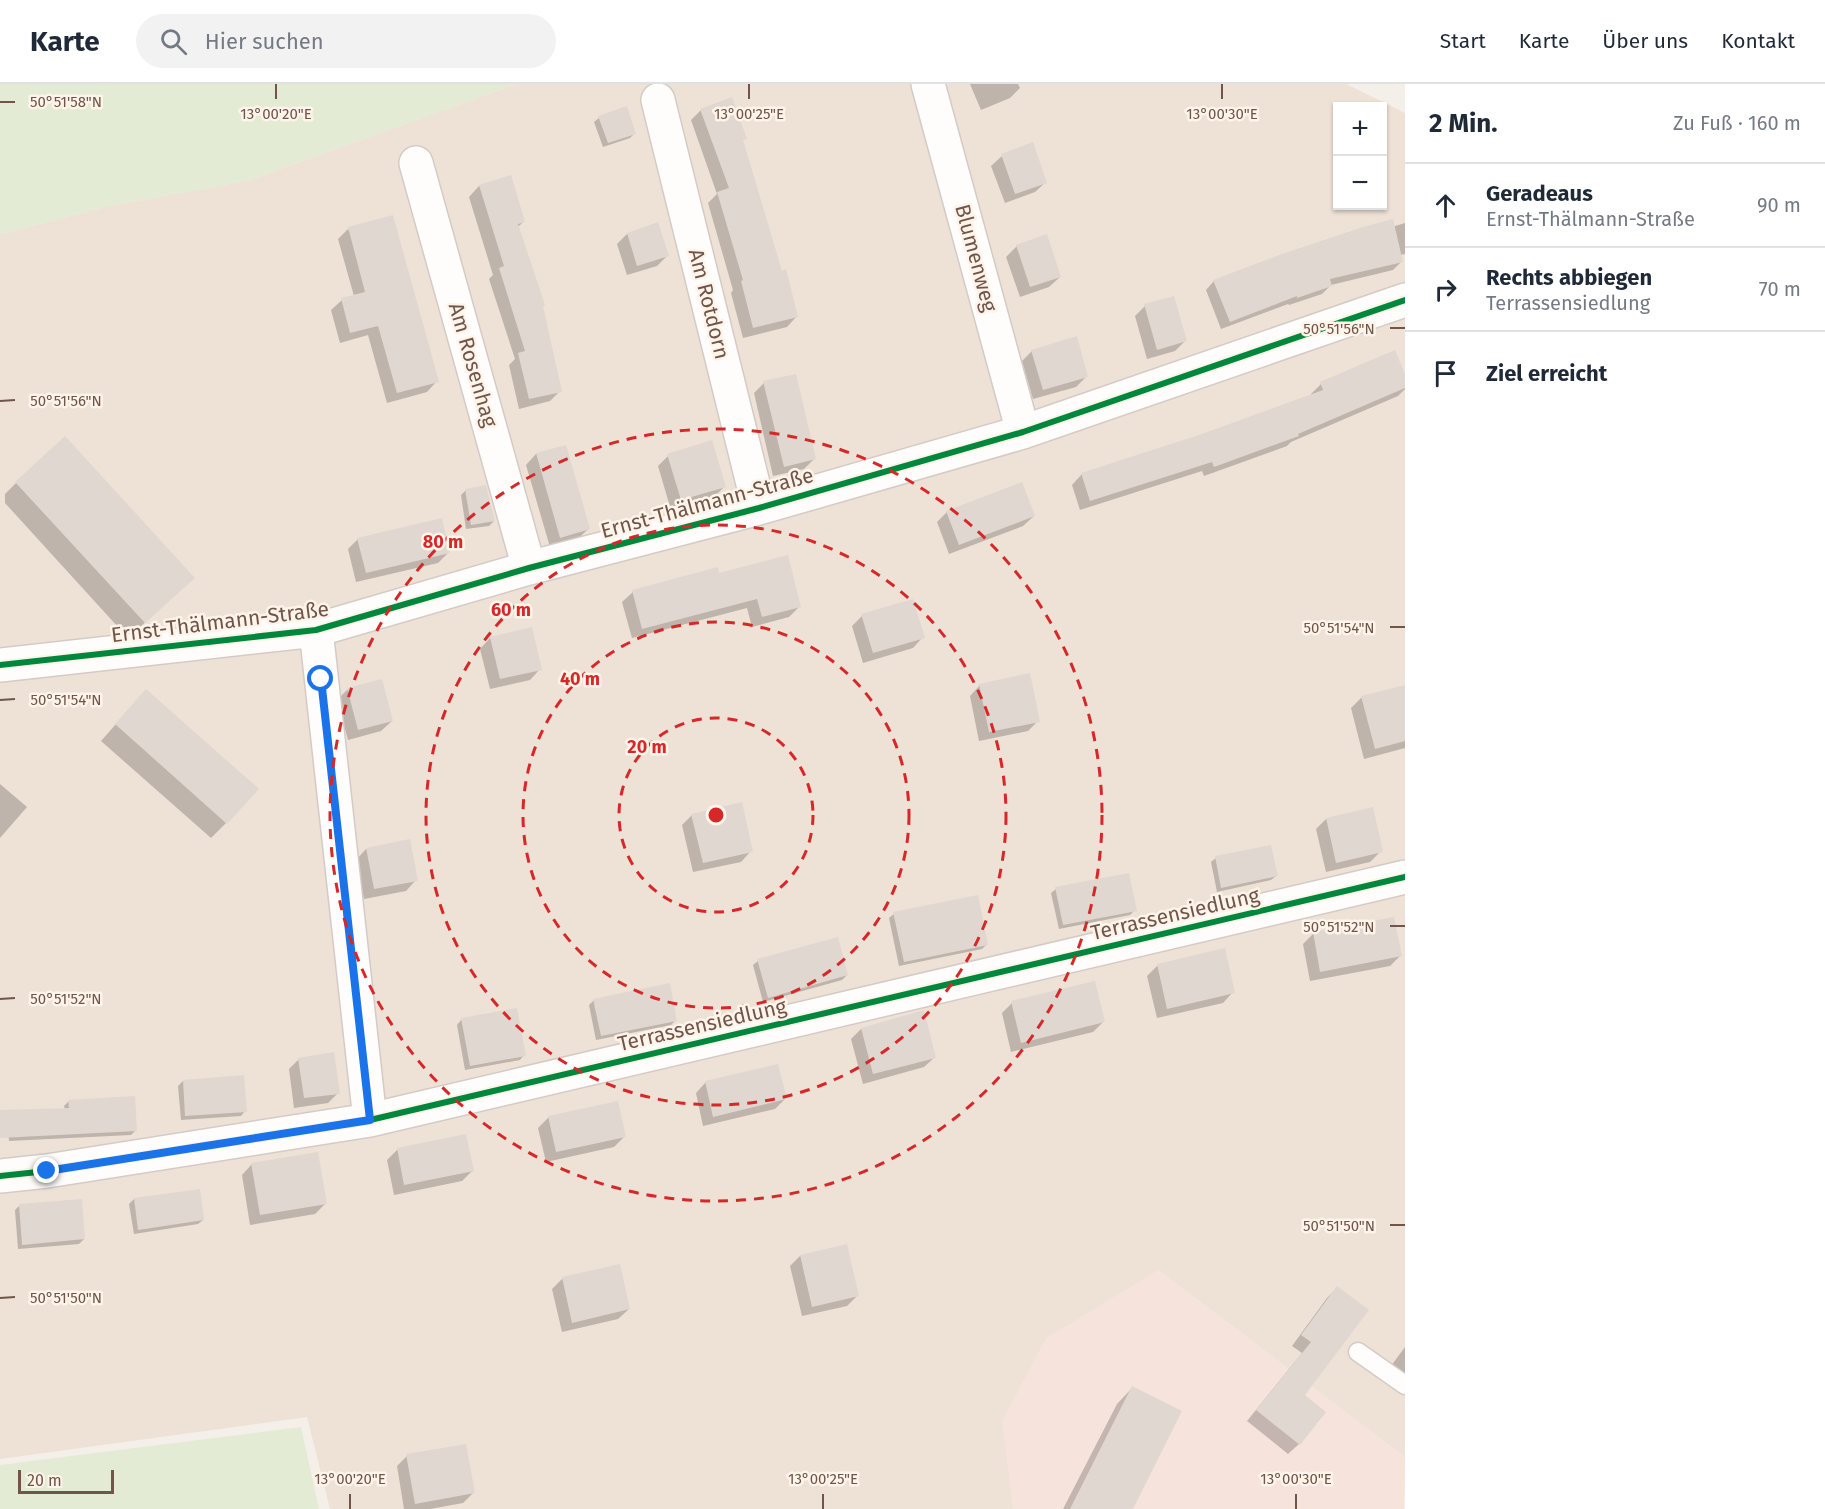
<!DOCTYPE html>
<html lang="de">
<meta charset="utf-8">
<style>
:root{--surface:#fff;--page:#f2f2f3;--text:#1f2937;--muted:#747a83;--line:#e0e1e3}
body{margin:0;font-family:"Fira Sans",sans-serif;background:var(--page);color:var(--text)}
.controls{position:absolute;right:18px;top:18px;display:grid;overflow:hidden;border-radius:0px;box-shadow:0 2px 4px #0004}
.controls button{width:54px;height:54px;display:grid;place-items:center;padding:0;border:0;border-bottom:2px solid var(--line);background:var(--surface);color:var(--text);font:30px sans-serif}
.scale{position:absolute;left:18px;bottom:15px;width:96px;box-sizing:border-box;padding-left:6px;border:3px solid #71554a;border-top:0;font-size:16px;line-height:21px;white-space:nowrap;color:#71554a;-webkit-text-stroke:4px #fef4e9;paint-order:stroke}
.stop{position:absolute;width:18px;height:18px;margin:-14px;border:4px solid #1a73e8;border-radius:50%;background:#fff}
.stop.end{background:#1a73e8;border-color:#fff;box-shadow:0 2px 6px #0008}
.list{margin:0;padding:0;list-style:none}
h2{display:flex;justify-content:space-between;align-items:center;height:78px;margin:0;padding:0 24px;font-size:26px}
h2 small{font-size:20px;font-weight:400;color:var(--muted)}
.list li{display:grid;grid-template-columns:39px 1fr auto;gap:18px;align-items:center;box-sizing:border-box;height:84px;padding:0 24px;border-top:2px solid var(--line)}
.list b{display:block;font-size:22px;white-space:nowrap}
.list p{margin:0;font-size:20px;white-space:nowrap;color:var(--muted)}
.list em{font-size:20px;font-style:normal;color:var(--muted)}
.icon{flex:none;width:33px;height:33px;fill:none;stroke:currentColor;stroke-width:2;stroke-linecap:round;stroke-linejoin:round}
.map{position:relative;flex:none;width:1405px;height:1425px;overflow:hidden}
header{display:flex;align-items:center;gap:36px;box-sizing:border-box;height:84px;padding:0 30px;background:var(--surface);border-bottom:2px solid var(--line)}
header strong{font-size:28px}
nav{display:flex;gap:33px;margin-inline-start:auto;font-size:21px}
.search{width:420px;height:54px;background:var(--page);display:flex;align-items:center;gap:15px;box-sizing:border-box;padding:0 21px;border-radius:33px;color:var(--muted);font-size:22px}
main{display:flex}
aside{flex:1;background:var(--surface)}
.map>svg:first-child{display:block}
.residential{fill:#eee1d6;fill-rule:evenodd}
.commercial{fill:#f5e3dc}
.green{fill:#e3ebd4}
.shadow{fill:#0003}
.building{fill:#e1d7d1}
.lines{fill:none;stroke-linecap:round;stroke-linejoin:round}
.service-casing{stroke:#d4cbc6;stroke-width:21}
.minor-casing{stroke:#d4cbc6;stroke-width:36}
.service{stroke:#fefdfc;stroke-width:18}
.minor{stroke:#fefdfc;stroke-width:33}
.cycleway-casing{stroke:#fef4e9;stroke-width:10}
.cycleway{stroke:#00873e;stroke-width:6}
.route{stroke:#1a73e8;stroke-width:8}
.ticks{fill:none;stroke:#71554a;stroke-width:2}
.ring{fill:none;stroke:#d62828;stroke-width:3;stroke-dasharray:10 8}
.labels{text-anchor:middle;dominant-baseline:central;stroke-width:5;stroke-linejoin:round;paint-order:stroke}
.street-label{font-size:21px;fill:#71554a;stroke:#fef4e9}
.ticks-label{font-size:15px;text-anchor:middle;fill:#71554a;stroke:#fef4e9;stroke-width:5;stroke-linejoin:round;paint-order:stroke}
.centre{fill:#d62828;stroke:#fef4e9;stroke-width:3}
.ring-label{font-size:18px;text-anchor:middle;font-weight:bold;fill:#d62828;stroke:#fef4e9;stroke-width:5;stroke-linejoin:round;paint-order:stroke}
</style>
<header>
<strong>Karte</strong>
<div class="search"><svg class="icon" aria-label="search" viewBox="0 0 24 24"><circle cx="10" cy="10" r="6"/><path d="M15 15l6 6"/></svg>Hier suchen</div>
<nav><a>Start</a><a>Karte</a><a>Über uns</a><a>Kontakt</a></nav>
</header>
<main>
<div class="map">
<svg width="1405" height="1425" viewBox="0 0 1405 1425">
<rect width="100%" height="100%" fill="#f5efe9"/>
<path class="residential" d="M516,0H1346L1405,29V1373L1158,1186L1003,1337L1013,1425H330L307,1333L0,1375V150L105,123L250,96ZM1338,22H1382V122H1338Z"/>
<path class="commercial" d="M1158,1186L1405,1373L1404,1425H1013L1002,1337L1046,1254Z"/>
<path class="green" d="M0,0H516L250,96L105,123L0,150Z
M301,1343L319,1425H0V1381Z"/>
<path class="shadow" d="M970,0H1018L1020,4L1010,14L981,26Z
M701,26L745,54L742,57L781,188L797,232L787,243L743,254L731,209L733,206L708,119L717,110L691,36Z
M599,34L635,49L630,54L603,63L594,38Z
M1002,72L1046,98L1035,108L1005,119L991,82Z
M479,102L524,137L518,143L542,222L560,307L550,317L519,325L509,281L515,275L489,195L493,191L469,113Z
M1405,139V170L1400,171L1402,177L1393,186L1331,201L1322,210L1289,221L1288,220L1221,245L1206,206L1214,197Z
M348,145L437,297L427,308L387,319L368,251L340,259L331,226L342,216L354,212L338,155Z
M627,150L667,172L657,182L627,191L617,160Z
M1017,162L1060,193L1049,203L1020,213L1006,173Z
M1145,222L1185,257L1175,267L1147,275L1135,232Z
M1032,267L1087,292L1076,303L1033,315L1022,277Z
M1394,268L1405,293V305L1398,312L1291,358L1287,362L1204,392L1202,387L1080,426L1072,401L1082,390L1203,351L1311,312V310L1321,300Z
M764,299L814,375L804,385L773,392L754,309Z
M565,362L588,445L578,455L550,463L526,381L536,370Z
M668,372L725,402L714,413L671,426L658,382Z
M21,394L177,509L128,554L5,419V410Z
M466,406L494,437L489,442L466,445L461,411Z
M947,428L1034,432L1023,442L949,470L937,438Z
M358,455L449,468L438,479L356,498L348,465Z
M718,491L799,523L789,533L752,543L747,524L632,554L622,518L633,508Z
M862,532L923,553L913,564L863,579L852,542Z
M490,554L540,585L530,596L490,605L480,565Z
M980,601L1038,637L1028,647L979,657L970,612Z
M1405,602V664L1364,675L1351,624L1361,614Z
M348,605L392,637L381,647L348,656L337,616Z
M131,623L226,739L211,754L101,657Z
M0,700L27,723L0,754Z
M692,731L751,767L741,778L693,788L682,741Z
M1326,735L1380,768L1370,778L1326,788L1316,745Z
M366,765L416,796L406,807L364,815L356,776Z
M1216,774L1276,792L1271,796L1217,808L1211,778Z
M1056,805L1135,826L1130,831L1059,845L1051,809Z
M894,830L986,861L982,865L899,882L889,834Z
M1313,850L1400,872L1390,882L1310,897L1303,860Z
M758,877L847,891L842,896L763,918L753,881Z
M1157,882L1233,908L1223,919L1157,934L1147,892Z
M594,916L675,937L671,941L596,956L589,921Z
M1012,919L1103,938L1093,948L1011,968L1002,929Z
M461,936L524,971L520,976L465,986L457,941Z
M861,945L935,973L924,983L863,1000L851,955Z
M299,975L338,1009L328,1019L294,1024L289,985Z
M183,997L245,1027L241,1032L181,1036L178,1002Z
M706,998L785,1015L775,1025L703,1042L696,1009Z
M69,1017L136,1046L131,1051L9,1057L7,1032L65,1026L64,1022Z
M549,1033L624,1053L614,1063L546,1078L538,1044Z
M397,1066L472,1087L462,1097L394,1111L387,1076Z
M252,1080L325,1120L315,1130L250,1141L242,1091Z
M134,1115L203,1136L198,1140L134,1150L129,1120Z
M19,1122L84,1155L79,1160L18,1165L15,1126Z
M800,1172L857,1212L847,1222L802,1232L790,1182Z
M562,1195L629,1225L618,1235L562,1248L552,1205Z
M1337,1204L1303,1312L1299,1360L1288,1370L1247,1337L1302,1269L1292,1262L1327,1214Z
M1405,1263V1309L1385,1290Z
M1132,1304L1131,1425H1063L1117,1320Z
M407,1372L473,1409L463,1419L430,1425H404L397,1382Z"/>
<path class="building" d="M732,13L747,55L743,56L782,187L786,185L798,233L753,244L741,197L743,196L717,108L729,104L700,25Z
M627,22L636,50L608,59L598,32Z
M1033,58L1047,99L1015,110L1001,70Z
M511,91L525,138L518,140L545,221L543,222L562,308L529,315L518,269L525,267L499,184L504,182L479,101Z
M393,131L439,298L397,309L378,242L350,249L341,214L365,208L348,143Z
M1393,135L1403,178L1330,195L1332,202L1297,214V212L1230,238L1213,196L1279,171L1363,143Z
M658,138L669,172L637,182L627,149Z
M1047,150L1061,193L1030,203L1016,161Z
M1174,212L1187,257L1157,266L1144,220Z
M1077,252L1088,293L1043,306L1031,266Z
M1395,266L1405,290V304L1298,350L1299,352L1214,383L1212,378L1090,417L1081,389L1202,350L1323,306L1320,298Z
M796,290L816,375L784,383L763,297Z
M65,352L195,494L145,539L15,398Z
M712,356L726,403L681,416L667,370Z
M566,361L590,445L560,454L536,369Z
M1022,398L1035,432L959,461L946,427Z
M486,401L495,437L471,441L465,405Z
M442,434L450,469L366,489L357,454Z
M788,471L801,523L762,533L757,515L642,545L632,506L718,483L719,489Z
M913,515L925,554L873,569L861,530Z
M532,543L542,586L500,595L490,553Z
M1030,589L1040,638L989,648L979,600Z
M382,595L393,637L358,646L347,604Z
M1405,601V657L1375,665L1361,612Z
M146,605L259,705L227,740L115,640Z
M742,718L753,768L703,779L691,730Z
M1373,723L1383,768L1336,779L1326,734Z
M410,755L418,797L374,805L366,764Z
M1271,761L1278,792L1221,804L1215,772Z
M1129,789L1137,827L1063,841L1055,803Z
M978,811L988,861L904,878L893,828Z
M1394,833L1402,872L1320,888L1313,848Z
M838,853L848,891L768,914L757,875Z
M1225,864L1235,909L1167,925L1157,880Z
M1095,897L1105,938L1021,959L1011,917Z
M670,899L677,937L601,952L593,915Z
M517,924L526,972L470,982L461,934Z
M924,926L936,974L873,990L861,944Z
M334,968L340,1010L304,1014L298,974Z
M778,980L787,1015L713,1033L705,997Z
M244,991L247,1028L185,1032L183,996Z
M135,1012L137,1047L0,1054V1026L69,1024L68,1016Z
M618,1017L626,1053L556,1068L548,1032Z
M466,1050L474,1087L404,1101L397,1064Z
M318,1068L327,1120L260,1131L251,1079Z
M200,1105L204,1136L138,1146L134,1114Z
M82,1115L85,1155L22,1161L19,1120Z
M847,1160L859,1212L812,1223L800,1171Z
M620,1180L630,1225L572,1239L562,1193Z
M1337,1202L1369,1226L1305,1311L1326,1328L1300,1361L1256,1326L1311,1258L1301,1251Z
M1132,1302L1182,1327L1133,1425H1070Z
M466,1360L475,1409L415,1420L406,1370Z"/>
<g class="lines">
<g class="service-casing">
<path id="service" d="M1358,1268L1405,1301"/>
</g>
<g class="minor-casing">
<path id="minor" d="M928,0L1023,348
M658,16L759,424
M416,79L529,484
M316,546L370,1036
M0,581L316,546L529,484L759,424L1023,348L1405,216
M0,1092L47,1087L370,1036L1405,793"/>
</g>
<use href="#service" class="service"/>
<use href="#minor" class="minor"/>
<g class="cycleway-casing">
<path id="cycleway" d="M0,581L316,546L529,484L759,424L1023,348L1405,216
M0,1092L47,1087L370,1036L1405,793"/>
</g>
<use href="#cycleway" class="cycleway"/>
</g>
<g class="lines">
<path class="route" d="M47,1087L370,1036L321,595"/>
</g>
<path class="ticks" d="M276,0V15M749,0V15M1222,0V15M0,18H15M1390,244H1405M0,317L15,316M1390,543H1405M0,616L15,615M1390,842H1405M0,915L15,914M1390,1141H1405M0,1214L15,1213M350,1410V1425M823,1410V1425M1296,1410V1425"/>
<g class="ring">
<circle cx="716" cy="731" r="97"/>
<circle cx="716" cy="731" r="193"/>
<circle cx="716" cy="731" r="290"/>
<circle cx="716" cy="731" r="386"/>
</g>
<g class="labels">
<g class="street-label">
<text transform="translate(976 174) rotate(75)">Blumenweg</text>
<text transform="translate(709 220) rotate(76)">Am Rotdorn</text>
<text transform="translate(473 281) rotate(74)">Am Rosenhag</text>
<text transform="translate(707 419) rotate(-15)">Ernst-Thälmann-Straße</text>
<text transform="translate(220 538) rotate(-7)">Ernst-Thälmann-Straße</text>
<text transform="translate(1175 830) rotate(-13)">Terrassensiedlung</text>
<text transform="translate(702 941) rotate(-13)">Terrassensiedlung</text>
</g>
</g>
<g class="ticks-label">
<text x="66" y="23">50°51'58"N</text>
<text x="276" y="35">13°00'20"E</text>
<text x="749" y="35">13°00'25"E</text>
<text x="1222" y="35">13°00'30"E</text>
<text x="1339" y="250">50°51'56"N</text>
<text x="66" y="322">50°51'56"N</text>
<text x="1339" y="549">50°51'54"N</text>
<text x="66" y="621">50°51'54"N</text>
<text x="1339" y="848">50°51'52"N</text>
<text x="66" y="920">50°51'52"N</text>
<text x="1339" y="1147">50°51'50"N</text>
<text x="66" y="1219">50°51'50"N</text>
<text x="350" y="1400">13°00'20"E</text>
<text x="823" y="1400">13°00'25"E</text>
<text x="1296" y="1400">13°00'30"E</text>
</g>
<circle cx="716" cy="731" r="9" class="centre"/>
<g class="ring-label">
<text x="443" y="464">80 m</text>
<text x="511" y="532">60 m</text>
<text x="580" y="601">40 m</text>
<text x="647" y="669">20 m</text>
</g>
</svg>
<div class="controls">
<button>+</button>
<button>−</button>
</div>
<div class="scale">20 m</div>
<div class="stop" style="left:321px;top:595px"></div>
<div class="stop end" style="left:47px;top:1087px"></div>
</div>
<aside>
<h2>2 Min.<small>Zu Fuß · 160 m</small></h2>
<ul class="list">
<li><svg class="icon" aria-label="ahead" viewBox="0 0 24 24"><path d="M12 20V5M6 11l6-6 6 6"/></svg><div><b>Geradeaus</b><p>Ernst-Thälmann-Straße</p></div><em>90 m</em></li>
<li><svg class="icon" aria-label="right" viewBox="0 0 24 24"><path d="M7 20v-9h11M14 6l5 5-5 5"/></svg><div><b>Rechts abbiegen</b><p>Terrassensiedlung</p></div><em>70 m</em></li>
<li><svg class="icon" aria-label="arrive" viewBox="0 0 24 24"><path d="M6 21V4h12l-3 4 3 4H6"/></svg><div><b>Ziel erreicht</b></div></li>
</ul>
</aside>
</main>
